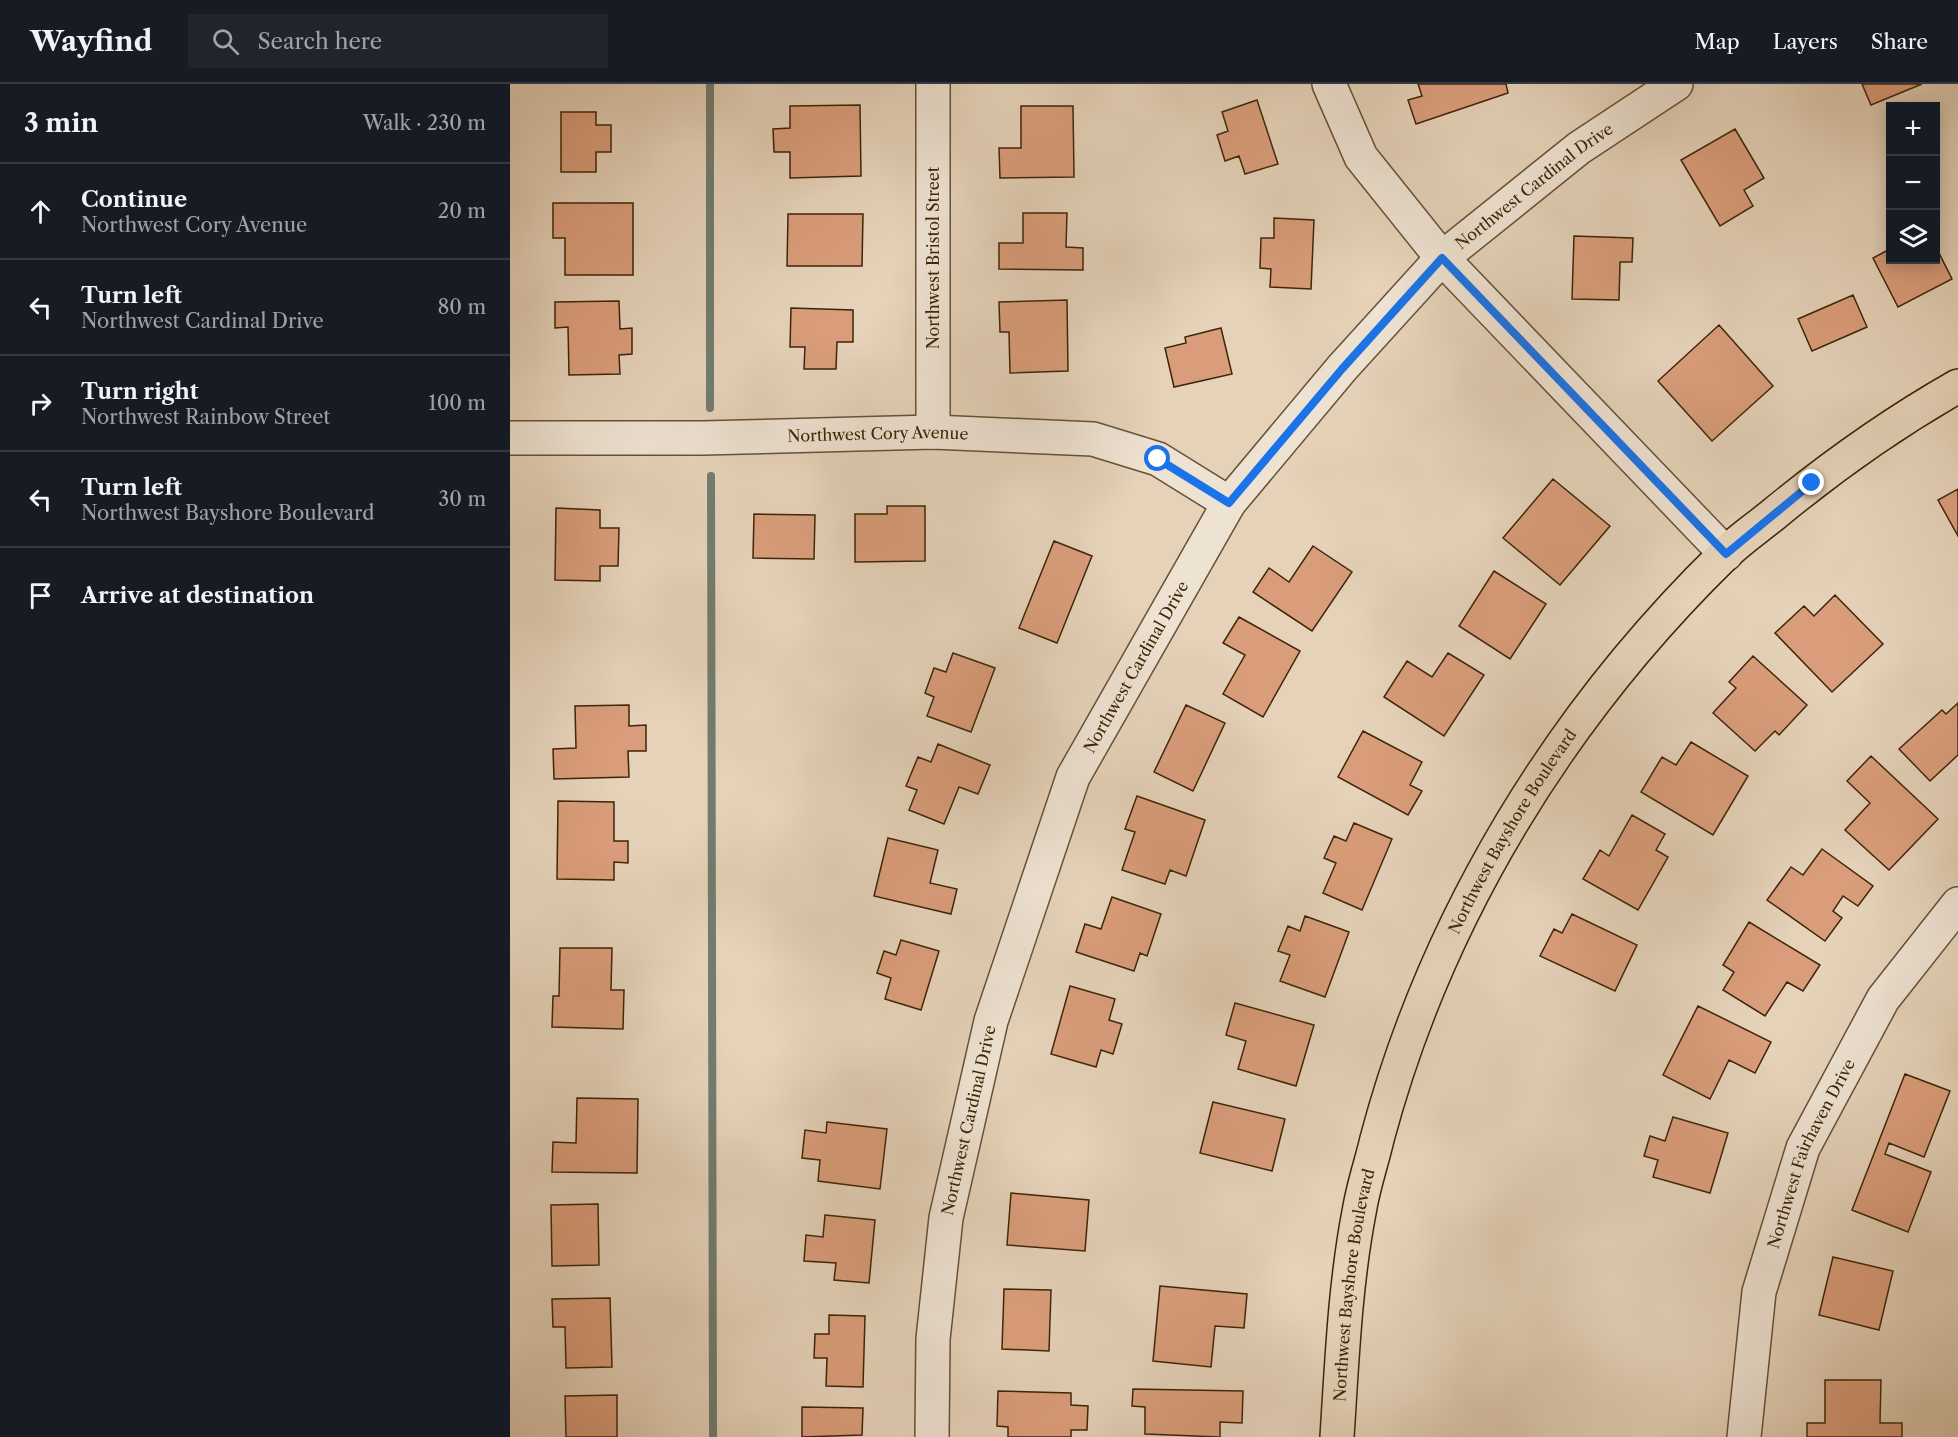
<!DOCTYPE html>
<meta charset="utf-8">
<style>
:root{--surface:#171b24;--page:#20242c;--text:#f1f3f6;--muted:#9ea1a6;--line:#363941}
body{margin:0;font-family:"Libre Caslon Text",serif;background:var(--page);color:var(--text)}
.controls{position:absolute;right:18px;top:18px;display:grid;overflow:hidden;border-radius:0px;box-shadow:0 3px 15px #0003}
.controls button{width:54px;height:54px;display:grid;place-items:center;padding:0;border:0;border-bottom:2px solid var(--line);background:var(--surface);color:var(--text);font:30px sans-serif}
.stop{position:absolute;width:18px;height:18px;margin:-14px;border:4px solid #1a73e8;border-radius:50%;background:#fff}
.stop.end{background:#1a73e8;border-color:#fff;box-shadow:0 2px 6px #0008}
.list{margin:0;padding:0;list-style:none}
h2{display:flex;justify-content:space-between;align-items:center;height:78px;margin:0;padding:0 24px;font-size:26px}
h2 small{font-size:20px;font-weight:400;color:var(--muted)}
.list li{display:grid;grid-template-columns:39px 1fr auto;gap:18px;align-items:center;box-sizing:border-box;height:96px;padding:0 24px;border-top:2px solid var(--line)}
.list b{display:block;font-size:22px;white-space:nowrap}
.list p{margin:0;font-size:20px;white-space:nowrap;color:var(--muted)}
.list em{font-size:20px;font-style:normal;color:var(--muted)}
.icon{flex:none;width:33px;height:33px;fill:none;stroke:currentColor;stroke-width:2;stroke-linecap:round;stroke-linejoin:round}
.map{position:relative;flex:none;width:1448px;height:1353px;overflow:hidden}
header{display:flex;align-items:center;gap:36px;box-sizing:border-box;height:84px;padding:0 30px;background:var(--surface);border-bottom:2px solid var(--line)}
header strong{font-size:28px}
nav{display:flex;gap:33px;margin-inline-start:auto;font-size:21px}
.search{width:420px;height:54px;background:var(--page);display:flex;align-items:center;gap:15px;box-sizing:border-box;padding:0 21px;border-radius:0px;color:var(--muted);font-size:22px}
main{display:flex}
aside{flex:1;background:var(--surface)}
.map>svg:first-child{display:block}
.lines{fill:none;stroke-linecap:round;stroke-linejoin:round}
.stream{stroke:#727c6f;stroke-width:8}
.building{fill:#da9d7b;stroke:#3d2607;stroke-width:1.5}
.minor-casing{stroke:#675134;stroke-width:36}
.major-casing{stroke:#3d2607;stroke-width:36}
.minor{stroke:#eee2d2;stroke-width:33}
.major{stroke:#e5d2b9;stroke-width:33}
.route{stroke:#1a73e8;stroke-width:8}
.labels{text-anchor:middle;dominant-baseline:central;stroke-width:6;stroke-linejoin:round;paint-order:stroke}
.street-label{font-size:16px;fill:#3d2607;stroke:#eee2d2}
</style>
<header>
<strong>Wayfind</strong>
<div class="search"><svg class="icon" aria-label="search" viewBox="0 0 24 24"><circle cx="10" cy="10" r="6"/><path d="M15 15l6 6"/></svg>Search here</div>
<nav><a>Map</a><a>Layers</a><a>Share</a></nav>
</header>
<main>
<aside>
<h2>3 min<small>Walk · 230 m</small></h2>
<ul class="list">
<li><svg class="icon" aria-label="ahead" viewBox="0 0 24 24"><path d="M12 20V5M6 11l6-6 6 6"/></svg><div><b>Continue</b><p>Northwest Cory Avenue</p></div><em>20 m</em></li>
<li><svg class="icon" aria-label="left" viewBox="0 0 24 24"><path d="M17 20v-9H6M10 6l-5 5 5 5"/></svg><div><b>Turn left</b><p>Northwest Cardinal Drive</p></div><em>80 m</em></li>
<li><svg class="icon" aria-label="right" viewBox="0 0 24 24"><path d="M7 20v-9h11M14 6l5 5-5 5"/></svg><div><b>Turn right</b><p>Northwest Rainbow Street</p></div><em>100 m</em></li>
<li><svg class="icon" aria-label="left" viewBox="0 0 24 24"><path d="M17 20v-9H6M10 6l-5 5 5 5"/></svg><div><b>Turn left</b><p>Northwest Bayshore Boulevard</p></div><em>30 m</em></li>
<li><svg class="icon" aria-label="arrive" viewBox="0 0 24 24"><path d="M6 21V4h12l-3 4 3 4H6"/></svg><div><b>Arrive at destination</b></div></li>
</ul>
</aside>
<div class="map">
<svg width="1448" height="1353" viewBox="0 0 1448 1353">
<rect width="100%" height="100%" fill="#e5d2b9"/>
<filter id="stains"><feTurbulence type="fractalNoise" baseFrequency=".00333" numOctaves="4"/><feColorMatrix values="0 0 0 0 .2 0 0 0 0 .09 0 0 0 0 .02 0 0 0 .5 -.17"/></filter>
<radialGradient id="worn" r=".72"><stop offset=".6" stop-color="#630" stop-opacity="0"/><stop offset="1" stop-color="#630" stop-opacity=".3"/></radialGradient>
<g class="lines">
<path class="stream" d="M200,0V324
M201,392L203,1353"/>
</g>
<path class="building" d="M908,0H996L998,9L906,40L898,16L912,12Z
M1352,0H1412L1361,21Z
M747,16L768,80L735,90L729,72L715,77L707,51L718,47L712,28Z
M350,21L351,92L280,94V68H264L263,45L280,44V22Z
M511,22H563L564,93L490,94L489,64H511Z
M51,28H86V41H101V68H86V88H51Z
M1225,45L1254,94L1234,106L1243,122L1210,142L1171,76Z
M43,119H123V191H55V154H43Z
M513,129H557L556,163L573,164V186L489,185V159H513Z
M278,130H353L352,182H277Z
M764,134L804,136L801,205L760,203L761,185L750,184L751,154H764Z
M1064,152L1123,154L1122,178H1110L1109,216L1062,215Z
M1426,163L1442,195L1388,223L1363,174L1380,165V176H1426Z
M1343,211L1357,243L1302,267L1288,235Z
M557,216L558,287L500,289L499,248H490L489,218Z
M109,217L110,245L122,244V270L109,271L110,290L59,291L58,243L45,244V218Z
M281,224L343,226V258H327L326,285H294L295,263H280Z
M1209,241L1263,302L1202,357L1148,297Z
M711,244L722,290L664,303L655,264L676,259L675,253Z
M1043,395L1100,442L1050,501L993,454Z
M1448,405V452L1428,416Z
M377,422H415V477L345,478V430H377Z
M46,424L90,426V444H109L108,482H90V497L45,496Z
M244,430L305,431L304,475L243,474Z
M544,457L582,472L547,559L509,544Z
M803,462L842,488L802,547L743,508L759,484L779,498Z
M984,487L1036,520L1000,575L949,542Z
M1325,511L1373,560L1322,608L1265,549L1294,522L1304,532Z
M729,533L790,567L753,633L713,610L735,571L713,559Z
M443,569L485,584L461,648L417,632L424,613L415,609L424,584L436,588Z
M938,569L974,591L934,652L874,613L897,577L922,593Z
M1243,572L1297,621L1269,651L1265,647L1245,667L1203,629L1226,604L1219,598Z
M1448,619V671L1420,697L1389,665L1432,626L1436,630Z
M119,621V642L136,641V667H118L119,693L44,695L43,665L66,664L65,622Z
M676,621L715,639L683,707L644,688Z
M853,647L912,678L900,701L912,707L898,731L828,693Z
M1181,658L1238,692L1203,751L1131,708L1152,673L1166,681Z
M428,660L480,681L468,710L449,703L434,740L399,726L407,706L396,702L408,673L421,678Z
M1361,672L1428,735L1379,786L1335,746L1360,719L1337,697Z
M627,712L695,736L676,792L660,786L655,800L612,786L625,748L615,745Z
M48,717L104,718V757H118V779L104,778V796L47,795Z
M1122,731L1155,750L1146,766L1158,773L1128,826L1073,795L1090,766L1099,772Z
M844,739L882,755L852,826L813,809L826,779L814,774L824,752L836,757Z
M378,754L428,766L420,799L447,805L441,830L364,812Z
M1312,765L1363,802L1348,822L1333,812L1323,827L1332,834L1315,857L1257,816L1281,783L1293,791Z
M602,813L651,830L637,872L630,869L624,887L566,868L575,840L591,845Z
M1062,830L1127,861L1105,907L1030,872L1044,845L1052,849Z
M795,832L839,848L815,913L770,897L780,871L768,867L778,842L790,847Z
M1239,838L1310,881L1293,907L1277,898L1255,932L1213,906L1224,888L1213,881Z
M391,856L429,867L411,926L375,915L381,894L367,889L374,867L386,871Z
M50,864H102L101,906H114L113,945L42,943L43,912H49Z
M560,902L605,915L599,936L612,940L603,970L591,966L586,983L541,970Z
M725,919L804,941L786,1002L728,985L736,957L716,951Z
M1188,922L1261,958L1245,989L1219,976L1200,1015L1153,991Z
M1395,990L1440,1007L1414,1073L1379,1059L1375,1070L1421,1088L1398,1148L1342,1126Z
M67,1014L128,1015L127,1089L42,1088L43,1058L66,1059Z
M703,1018L775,1035L762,1087L690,1069Z
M1163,1033L1218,1049L1200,1109L1143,1093L1148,1076L1134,1072L1140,1052L1155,1057Z
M317,1038L377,1045L370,1105L308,1097L310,1076L292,1074L295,1046L316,1049Z
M501,1109L579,1116L575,1167L497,1161Z
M88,1120L89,1181L42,1182L41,1121Z
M315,1131L365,1136L359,1199L324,1196L326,1179L294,1177L296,1151L313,1153Z
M1323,1173L1383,1187L1369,1246L1309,1231Z
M650,1202L737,1210L734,1244L705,1242L701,1283L643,1277Z
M494,1205L541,1206L539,1267L492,1265Z
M100,1214L102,1283L56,1284L55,1243H43L42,1215Z
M319,1231L355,1232L353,1303L316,1302L317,1274H304L305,1250H319Z
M1315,1296H1371L1370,1339H1392V1353H1297V1339H1315Z
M623,1305L733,1307L732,1339L710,1338V1353L635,1350V1323L622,1322Z
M488,1307L561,1309V1321L578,1322L577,1346H561V1353H498V1343L487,1342Z
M107,1311V1353H56L55,1312Z
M292,1323L353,1324L352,1351L292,1353Z"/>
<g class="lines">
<g class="minor-casing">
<g id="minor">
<path d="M819,0L851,73L932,174L1216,470"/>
<path d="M423,348V0"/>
<path id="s1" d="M0,354H193L423,348L583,355L648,375L719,419"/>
<path id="s2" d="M422,1353L423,1255L436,1134L481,937L563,693L719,419L832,284L932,174L1069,64L1166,0"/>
<path id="s3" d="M1234,1353L1249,1208L1293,1064L1373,915L1448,820"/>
</g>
</g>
<g class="major-casing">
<g id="major">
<path id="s4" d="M827,1353C832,1276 835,1199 850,1123C854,1100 862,1077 867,1055C926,833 1050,631 1214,471C1229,456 1247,444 1264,430C1321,383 1383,339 1448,302"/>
</g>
</g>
<use href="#minor" class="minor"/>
<use href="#major" class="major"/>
</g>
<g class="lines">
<path class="route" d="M648,375L719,419L832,285L932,174L1216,470L1302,399"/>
</g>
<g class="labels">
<g class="street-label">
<text stroke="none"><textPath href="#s2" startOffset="1436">Northwest Cardinal Drive</textPath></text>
<text transform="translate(423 174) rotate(-90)">Northwest Bristol Street</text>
<text stroke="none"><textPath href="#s1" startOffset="368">Northwest Cory Avenue</textPath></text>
<text stroke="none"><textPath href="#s2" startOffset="806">Northwest Cardinal Drive</textPath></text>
<text stroke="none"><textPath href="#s4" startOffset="639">Northwest Bayshore Boulevard</textPath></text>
<text stroke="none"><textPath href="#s2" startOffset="320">Northwest Cardinal Drive</textPath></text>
<text stroke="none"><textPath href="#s3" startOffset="294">Northwest Fairhaven Drive</textPath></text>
<text stroke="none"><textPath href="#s4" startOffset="153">Northwest Bayshore Boulevard</textPath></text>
</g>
</g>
<rect width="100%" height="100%" filter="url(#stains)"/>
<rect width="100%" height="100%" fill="url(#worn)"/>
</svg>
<div class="controls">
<button>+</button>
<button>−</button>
<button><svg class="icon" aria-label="layers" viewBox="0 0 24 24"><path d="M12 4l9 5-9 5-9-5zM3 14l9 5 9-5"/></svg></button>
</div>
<div class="stop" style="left:648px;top:375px"></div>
<div class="stop end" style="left:1302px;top:399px"></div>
</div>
</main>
